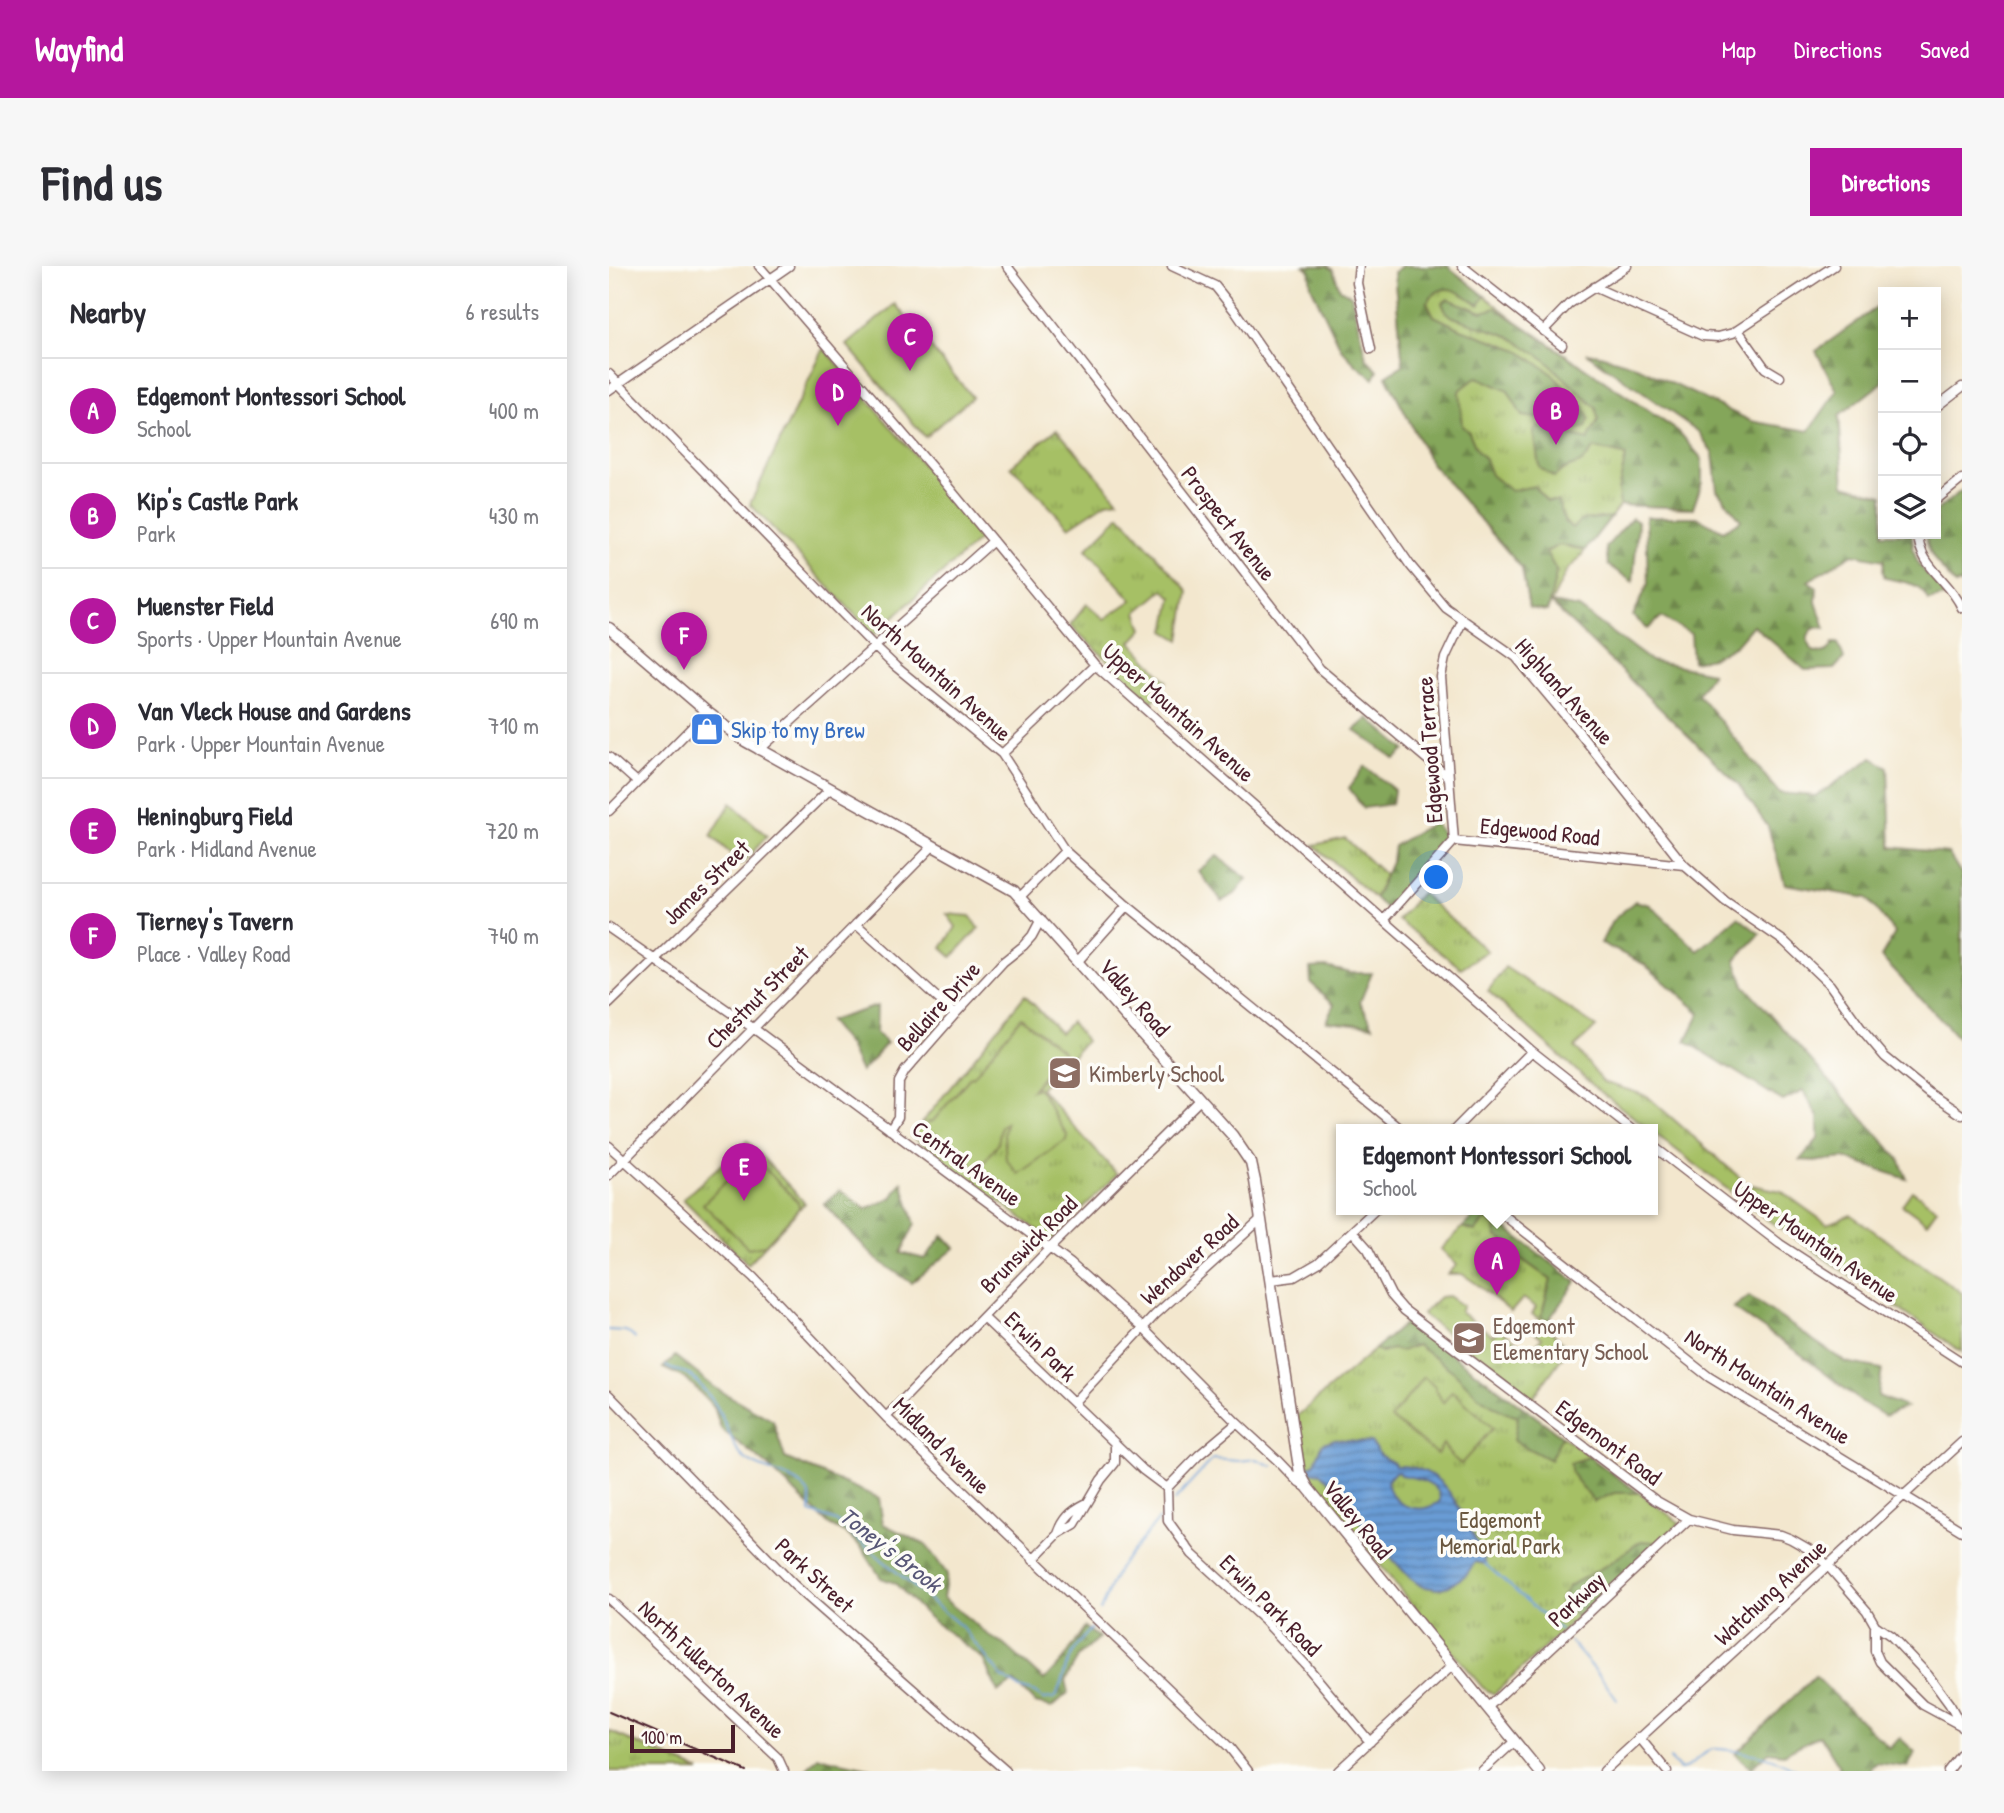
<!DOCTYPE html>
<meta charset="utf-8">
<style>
:root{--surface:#fff;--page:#f7f7f7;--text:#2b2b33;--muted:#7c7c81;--line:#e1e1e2;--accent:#b5179e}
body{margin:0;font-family:"Patrick Hand",sans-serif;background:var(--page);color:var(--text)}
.controls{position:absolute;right:21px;top:21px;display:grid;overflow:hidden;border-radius:0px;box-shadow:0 4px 18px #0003}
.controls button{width:63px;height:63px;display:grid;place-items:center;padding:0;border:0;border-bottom:2px solid var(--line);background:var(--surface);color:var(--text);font:35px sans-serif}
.scale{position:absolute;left:21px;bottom:18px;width:105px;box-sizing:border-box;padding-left:7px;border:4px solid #4a1f2b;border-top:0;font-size:19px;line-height:24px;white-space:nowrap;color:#4a1f2b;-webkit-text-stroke:5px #fdfcf7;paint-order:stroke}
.you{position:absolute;left:828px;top:612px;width:24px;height:24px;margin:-18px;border:5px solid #fff;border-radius:50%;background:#1a73e8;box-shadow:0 0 0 10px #1a73e833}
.badge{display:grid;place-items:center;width:46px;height:46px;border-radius:50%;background:var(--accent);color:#fff;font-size:23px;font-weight:700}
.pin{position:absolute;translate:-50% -58px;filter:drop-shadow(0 2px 4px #0008)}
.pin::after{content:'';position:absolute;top:37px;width:24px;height:21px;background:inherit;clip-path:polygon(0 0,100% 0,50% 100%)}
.popup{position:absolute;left:727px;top:858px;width:322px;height:91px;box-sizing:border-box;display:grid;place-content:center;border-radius:0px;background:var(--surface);filter:drop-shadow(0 2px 5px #0005);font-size:23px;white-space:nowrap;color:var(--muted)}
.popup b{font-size:26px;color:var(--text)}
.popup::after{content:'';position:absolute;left:50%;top:100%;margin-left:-14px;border:14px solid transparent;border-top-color:var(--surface)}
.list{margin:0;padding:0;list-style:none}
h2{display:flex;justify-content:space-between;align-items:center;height:91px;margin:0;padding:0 28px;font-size:30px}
h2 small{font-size:23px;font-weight:400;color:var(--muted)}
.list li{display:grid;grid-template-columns:46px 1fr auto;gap:21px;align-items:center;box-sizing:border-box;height:105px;padding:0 28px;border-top:2px solid var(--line)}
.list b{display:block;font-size:26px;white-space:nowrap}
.list p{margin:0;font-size:23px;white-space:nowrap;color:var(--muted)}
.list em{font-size:23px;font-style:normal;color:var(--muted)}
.icon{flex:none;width:38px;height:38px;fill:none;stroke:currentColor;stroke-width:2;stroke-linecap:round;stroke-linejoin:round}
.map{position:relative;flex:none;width:1353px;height:1505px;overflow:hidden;border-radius:0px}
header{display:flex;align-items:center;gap:42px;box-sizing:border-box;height:98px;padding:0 35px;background:var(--accent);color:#fff}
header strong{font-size:33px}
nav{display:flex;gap:38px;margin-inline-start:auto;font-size:24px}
.intro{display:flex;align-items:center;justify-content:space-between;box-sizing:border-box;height:168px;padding:0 42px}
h1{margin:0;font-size:49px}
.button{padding:18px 32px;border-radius:0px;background:var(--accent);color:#fff;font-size:24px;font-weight:700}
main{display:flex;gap:42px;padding:0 42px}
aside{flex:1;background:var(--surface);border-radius:0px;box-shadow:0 4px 18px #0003}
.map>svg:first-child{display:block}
.grass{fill:url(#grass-tufts);stroke:#787048;stroke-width:2}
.forest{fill:url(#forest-firs);stroke:#676242;stroke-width:2}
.garden{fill:#a6c065;stroke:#787048;stroke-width:2}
.water{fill:url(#water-rules);stroke:#5a5e80;stroke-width:2;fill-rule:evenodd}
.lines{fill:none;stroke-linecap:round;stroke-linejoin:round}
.stream{stroke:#699cd5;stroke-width:2}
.minor-casing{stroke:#856564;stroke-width:11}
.major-casing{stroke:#856564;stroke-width:13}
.minor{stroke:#fff;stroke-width:8}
.major{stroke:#fff;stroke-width:10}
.rail{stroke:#4a1f2b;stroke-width:2}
.labels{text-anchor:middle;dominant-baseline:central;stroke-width:7;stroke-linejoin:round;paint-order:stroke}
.street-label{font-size:23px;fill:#4a1f2b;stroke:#fdfcf7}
.shop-label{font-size:23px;fill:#366cbe;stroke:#fdfcf7;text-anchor:start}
.education-label{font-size:23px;fill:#785e54;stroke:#fdfcf7;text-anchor:start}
.park-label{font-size:23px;fill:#6a573f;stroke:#fdfcf7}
.water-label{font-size:24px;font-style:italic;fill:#585777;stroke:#fdfcf7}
</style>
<header>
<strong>Wayfind</strong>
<nav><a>Map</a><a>Directions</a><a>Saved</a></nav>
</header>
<div class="intro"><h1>Find us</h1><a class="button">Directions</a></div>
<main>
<aside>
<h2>Nearby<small>6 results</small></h2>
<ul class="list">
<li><span class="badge">A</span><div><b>Edgemont Montessori School</b><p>School</p></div><em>400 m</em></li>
<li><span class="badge">B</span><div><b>Kip's Castle Park</b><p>Park</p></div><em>430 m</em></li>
<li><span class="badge">C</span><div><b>Muenster Field</b><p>Sports · Upper Mountain Avenue</p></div><em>690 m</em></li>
<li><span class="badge">D</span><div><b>Van Vleck House and Gardens</b><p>Park · Upper Mountain Avenue</p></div><em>710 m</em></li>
<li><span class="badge">E</span><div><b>Heningburg Field</b><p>Park · Midland Avenue</p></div><em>720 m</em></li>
<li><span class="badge">F</span><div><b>Tierney's Tavern</b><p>Place · Valley Road</p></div><em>740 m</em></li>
</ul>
</aside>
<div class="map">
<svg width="1353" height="1505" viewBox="0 0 1353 1505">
<defs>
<pattern id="grass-tufts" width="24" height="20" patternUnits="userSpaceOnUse" patternTransform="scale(1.75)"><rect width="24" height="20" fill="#a6c065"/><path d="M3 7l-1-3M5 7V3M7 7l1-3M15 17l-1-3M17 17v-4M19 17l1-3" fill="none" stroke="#899b53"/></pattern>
<pattern id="forest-firs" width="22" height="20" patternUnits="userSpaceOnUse" patternTransform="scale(1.75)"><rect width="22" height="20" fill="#84a65a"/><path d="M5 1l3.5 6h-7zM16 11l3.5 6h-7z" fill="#6e874b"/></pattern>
<pattern id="water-rules" width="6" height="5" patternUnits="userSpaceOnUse" patternTransform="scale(1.75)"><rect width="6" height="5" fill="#699cd5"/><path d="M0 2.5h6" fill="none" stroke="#587fad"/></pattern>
</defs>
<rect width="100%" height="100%" fill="#fdfcf7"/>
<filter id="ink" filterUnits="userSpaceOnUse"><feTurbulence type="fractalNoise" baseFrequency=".0143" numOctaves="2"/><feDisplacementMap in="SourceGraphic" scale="14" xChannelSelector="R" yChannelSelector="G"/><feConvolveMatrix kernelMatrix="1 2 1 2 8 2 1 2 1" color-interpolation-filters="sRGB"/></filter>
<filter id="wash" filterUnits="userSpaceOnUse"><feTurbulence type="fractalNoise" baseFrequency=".00686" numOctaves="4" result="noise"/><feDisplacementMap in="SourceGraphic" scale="28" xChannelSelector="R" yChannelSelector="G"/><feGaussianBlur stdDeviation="1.57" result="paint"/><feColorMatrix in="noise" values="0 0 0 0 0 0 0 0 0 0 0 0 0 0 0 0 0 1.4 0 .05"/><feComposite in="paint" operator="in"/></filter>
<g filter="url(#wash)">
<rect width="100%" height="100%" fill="#f3e7ce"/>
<path class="grass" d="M838,0L906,54L1070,166L1093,193V216L1084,242L1011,239L967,296L958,304L938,345L920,342L913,302L822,197L777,110L794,99L785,6Z
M448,163L509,234L498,236L460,261L402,200Z
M511,249L579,325L571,374L556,365L563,331L554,324L528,346L534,363L522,376L558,415L543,436L461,359L478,338L495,353L523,334L477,283Z
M736,572L776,609L766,632L705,579Z
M812,627L878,685L852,702L789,654Z
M896,701L987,761L966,781L994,816L1038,830L1138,918L1172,925L1218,958L1242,949L1353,1027V1086L1156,952L1044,866V863H1040L988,823L879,725Z
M416,729L451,767L462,756L477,775L431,823L508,908L442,974L302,870Z
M138,875L196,937L139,998L74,933Z
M877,952C887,961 896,971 900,984L942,1014L933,1051L939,1055L937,1059L959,1083L923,1133L813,1048L831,1031L840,1030L854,1040L851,1046L884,1070L890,1063L922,1086L933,1072L922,1063L930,1053L923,1048L927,1041L914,1032L902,1046L868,1018L853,1008H839L848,999L832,983L854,961L866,965Z
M798,1056L1071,1257L885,1428L874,1422L795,1329L701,1209L688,1150Z
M0,1465L91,1505H0Z"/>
<path class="forest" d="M695,0H719L724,4L731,23L742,29L757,92L769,105L765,113L747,99L732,83L702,20L700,3Z
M793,0H838L876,30L870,39C851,26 834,12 818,36L825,50L852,63L907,83L941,106L975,142L980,153L977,162L966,164L935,153L913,150L899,125L868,111L850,125L853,160L860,166L868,185L876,193L882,209L902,225L925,220L938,235H949L956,256L963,262L973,254L1002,251L976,284L950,279L937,286L947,304L946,314L938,345L920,342L913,302L822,197L777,110L794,99L785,6Z
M839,33L873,46L887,42L1070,166L1093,193V216L1084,242L1011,239L1009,224L1017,190L985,182L972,197L955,203L945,211L930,201L925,165L929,161L979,174L989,155L987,142L934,92L900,70L844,51L837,46L833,37Z
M1270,40L1274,47V116L1230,150L1235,219L1274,229V268H1303C1303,282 1307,297 1317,307C1325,315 1332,319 1336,330L1319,334C1313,316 1293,316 1276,312L1274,306L1275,294L1244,288L1199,315L1208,321L1207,336L1216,362C1200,359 1193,373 1204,385C1213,389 1221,386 1224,377H1229L1235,392L1225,403L1196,404L1144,359L1127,379L1103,392L1084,396L1082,368L1052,351L1039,363L1024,350L1039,318L1037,251H1088L1114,265L1132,254L1108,224L1104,188L1090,166L977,87L991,89L1024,99L1142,155L1200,165L1228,125L1207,85Z
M1353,224V319L1349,317L1347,319C1333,303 1318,290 1317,268H1327V245Z
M1023,252L1029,256L1024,316L999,299L997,281Z
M942,337L970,342L1042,395L1103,407L1089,428L1170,527L1207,530L1263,492L1279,501L1282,581L1339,587L1353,609V776L1272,691L1286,667L1258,632L1176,618L1159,561L1129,518Z
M759,452L796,484L786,493L745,464Z
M756,500L785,524L783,538L755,542L740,522Z
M825,556L835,569L830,585L780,646L766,632L783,594L785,580Z
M608,590L638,613L626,628L613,635L589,605Z
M1026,635L1041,639L1089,685L1129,651L1151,668L1126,694L1135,719L1290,893L1298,913L1235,892L1210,895L1191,894L1209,873V851L1194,825L1174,835L1077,775L1091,747L1035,698L992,677L1003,655Z
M717,701L742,707H763L751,736L764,760L717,755L725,738L702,717L701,702Z
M268,740L267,767L278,777L252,806L240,780L220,755Z
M293,916L306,958L292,987L316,993L334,969L346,982L303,1017L267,993L215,938L231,924L257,943L283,932Z
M872,943L967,1016L939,1055L932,1051L942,1014L900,984L897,976L887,970L886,961L877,953L866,965L854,961Z
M1140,1030L1236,1096L1273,1103L1269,1130L1297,1141L1276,1150L1254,1137L1194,1090L1124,1042Z
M798,1056L953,1170L941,1194L905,1175L909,1151L895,1146L870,1131L845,1106L808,1079L792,1085L784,1083L773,1086L766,1083Z
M66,1090L105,1121L164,1155L176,1192L270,1232L274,1258L317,1279L338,1308L334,1332L382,1371L396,1379L435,1414L453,1394L476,1361L490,1372L469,1391L456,1414L459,1427L443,1441L426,1437L405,1416L389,1426L374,1393L318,1350L286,1317L272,1312L252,1281L239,1269L220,1259L159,1200L112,1163L105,1141L78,1113L54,1102Z
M980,1191L1030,1227H1005L985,1236L963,1208L961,1197Z
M1032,1275L1044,1276L1047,1279L968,1351L951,1335L960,1320L998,1299Z
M1206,1410L1280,1482L1291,1472L1306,1486L1299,1501L1267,1497L1260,1505H1228L1231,1501L1211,1469L1174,1488L1160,1486L1142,1502L1126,1488Z
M209,1491L273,1505H274H196Z"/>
<path class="garden" d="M286,38L363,131L316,171L238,79Z
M215,82L374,270L265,369L141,238Z
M122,537L158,570L133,598L102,570Z
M338,648L361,650L370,662L343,691L333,682L347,661Z
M412,751L454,786L423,824L429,822L458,869L457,874L409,908L397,893L395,868L397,857L392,860L389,878L369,904L325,867H319L316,864V859L320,856L324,855L362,810L364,811Z
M143,890L189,936L190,942L156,979L139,982L94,938Z
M1303,925L1328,943L1318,957L1293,939Z
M815,1111L825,1120L834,1137L843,1125L884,1162L852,1198L842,1190L834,1178L828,1188L782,1152Z"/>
<path class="water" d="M726,1173L762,1176L772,1190L785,1197L786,1200C837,1198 848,1241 869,1278L874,1283L876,1298L866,1296L857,1309L840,1320L828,1323L812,1320L801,1312L766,1274L719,1213L713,1208L700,1206L698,1203L706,1197L714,1177ZM786,1206H789L791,1209C806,1212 832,1215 831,1235C812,1251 781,1240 778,1215Z"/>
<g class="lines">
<path class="stream" d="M0,1064L17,1065L26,1072
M57,1100C63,1105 70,1104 77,1107C87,1112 97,1126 104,1135C115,1149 124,1184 135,1192C156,1209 183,1204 201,1229V1246L227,1255L353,1361L393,1411L410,1422L426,1427L434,1433L445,1432C453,1421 454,1407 459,1395C464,1382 474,1372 483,1362
M565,1235L604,1193L630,1195L647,1193L663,1200
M876,1298L951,1364
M491,1344L510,1301L550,1253
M961,1375L992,1411L1008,1434
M1061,1493L1071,1503C1084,1502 1091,1487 1104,1483C1108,1482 1115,1484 1120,1484C1147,1488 1165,1490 1189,1505"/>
</g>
</g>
<g filter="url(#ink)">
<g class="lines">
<g class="minor-casing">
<path id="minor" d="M150,0L327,206L486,399L923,785L1022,863
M398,0L711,403L839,511
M563,0L606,20L626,45L801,299L837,342L907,391L970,466L1075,599L1116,635L1176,676L1221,719L1254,765L1276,791L1320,827L1353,849
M750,0L748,17L762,83
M853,0L953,79
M985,21L1094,70L1109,71L1124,67L1225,0
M1129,64L1156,102L1171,111
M934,65L960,38L1018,0
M0,108L266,381L286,400L393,488L456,585L515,637L792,863
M0,124L180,0
M1327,141L1353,121
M1327,234L1353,213
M1309,268C1310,301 1341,314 1353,342
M150,484L384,275
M393,488L486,399
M0,491L28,516
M0,545L98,446
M845,575L832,411L836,392L854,354
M411,631L456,585
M775,654L845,575L1075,599
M247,658L346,748
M0,662L144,762L462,998L534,1062L628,1157L668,1194L690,1217L699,1222
M469,695L518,640
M0,738L221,523
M846,863L923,785
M281,864L289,851L290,816L296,805L346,748L394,696L414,680L423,670L432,653
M0,880L144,1011L277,1151L620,1481L639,1505
M1044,880L1171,978L1353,1096
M0,909L324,580
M887,943L1100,1111L1353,1265
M744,966L759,983L782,1029L795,1044L1046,1234L1080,1253L1124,1264L1172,1269L1182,1273L1203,1285L1218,1299L1258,1345L1266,1359L1282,1370L1319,1409L1341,1439L1353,1461
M662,1014L685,1011L709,997L767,943
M374,1051L534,1204L558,1222
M0,1129L185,1319L397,1505
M464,1137L546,1049L652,953
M277,1151L441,982L591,834
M558,1222L559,1255L583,1288L656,1355L696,1398L761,1476
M558,1222L590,1189L628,1157
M449,1268C454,1253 462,1245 476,1238
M424,1294L449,1268L466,1258L492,1214L506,1197V1177
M0,1333L169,1492L175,1505
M1266,1359V1385L1271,1396L1314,1439L1351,1459
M879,1441L1080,1253
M1030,1471L1058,1505
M729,1505L844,1399
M873,1505L906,1475
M995,1505L1353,1176
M1339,1505L1353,1487"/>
</g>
<g class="major-casing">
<path id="major" d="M0,362L98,446L136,475L405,625L623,869L642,897L646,915L689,1195L691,1207L699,1222L930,1505"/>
</g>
<use href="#minor" class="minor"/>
<use href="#major" class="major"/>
<path class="rail" d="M0,1446L137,1505"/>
</g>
</g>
<defs>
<g id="shop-square" transform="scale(1.75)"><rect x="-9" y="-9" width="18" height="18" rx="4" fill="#3f7fe0" stroke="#fdfcf7"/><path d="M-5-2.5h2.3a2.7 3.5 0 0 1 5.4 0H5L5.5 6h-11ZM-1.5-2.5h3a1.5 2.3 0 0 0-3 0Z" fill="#fff"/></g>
<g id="school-square" transform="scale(1.75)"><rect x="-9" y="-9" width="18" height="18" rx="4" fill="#8d6e63" stroke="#fdfcf7"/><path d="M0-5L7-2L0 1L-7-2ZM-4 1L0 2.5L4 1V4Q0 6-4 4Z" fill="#fff"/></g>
</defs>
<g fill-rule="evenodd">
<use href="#shop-square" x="98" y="463"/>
<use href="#school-square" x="456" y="807"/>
<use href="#school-square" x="860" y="1072"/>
</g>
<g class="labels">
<g class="street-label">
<text transform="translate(620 257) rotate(52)">Prospect Avenue</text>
<text transform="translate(328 406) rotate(42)">North Mountain Avenue</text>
<text transform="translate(956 425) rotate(48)">Highland Avenue</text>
<text transform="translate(570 446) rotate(42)">Upper Mountain Avenue</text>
<text transform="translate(820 484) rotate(-94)">Edgewood Terrace</text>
<text transform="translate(931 565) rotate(6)">Edgewood Road</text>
<text transform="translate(97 616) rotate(-44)">James Street</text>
<text transform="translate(148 731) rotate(-45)">Chestnut Street</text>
<text transform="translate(526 731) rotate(49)">Valley Road</text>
<text transform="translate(329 740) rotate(-48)">Bellaire Drive</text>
<text transform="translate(358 897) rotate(36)">Central Avenue</text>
<text transform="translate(1207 975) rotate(35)">Upper Mountain Avenue</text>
<text transform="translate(419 978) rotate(-45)">Brunswick Road</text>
<text transform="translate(580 993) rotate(-42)">Wendover Road</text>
<text transform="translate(432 1080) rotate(44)">Erwin Park</text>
<text transform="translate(1159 1120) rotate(33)">North Mountain Avenue</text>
<text transform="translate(1000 1176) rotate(37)">Edgemont Road</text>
<text transform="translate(333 1179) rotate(45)">Midland Avenue</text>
<text transform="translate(749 1253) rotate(51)">Valley Road</text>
<text transform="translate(206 1309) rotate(43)">Park Street</text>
<text transform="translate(1161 1326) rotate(-43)">Watchung Avenue</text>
<text transform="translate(967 1333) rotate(-43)">Parkway</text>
<text transform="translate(662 1339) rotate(45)">Erwin Park Road</text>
<text transform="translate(103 1403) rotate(43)">North Fullerton Avenue</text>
</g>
<g class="shop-label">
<text x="122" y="463">Skip to my Brew</text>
</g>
<g class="education-label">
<text x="480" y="807">Kimberly School</text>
<text x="884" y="1059">Edgemont<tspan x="884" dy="26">Elementary School</tspan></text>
</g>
<g class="park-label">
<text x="891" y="1253">Edgemont<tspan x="891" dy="26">Memorial Park</tspan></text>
</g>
<g class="water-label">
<text transform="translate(282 1283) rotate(38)">Toney's Brook</text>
</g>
</g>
</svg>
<div class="controls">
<button>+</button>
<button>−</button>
<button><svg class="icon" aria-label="locate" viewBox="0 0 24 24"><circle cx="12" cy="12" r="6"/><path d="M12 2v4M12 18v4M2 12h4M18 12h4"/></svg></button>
<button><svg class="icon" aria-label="layers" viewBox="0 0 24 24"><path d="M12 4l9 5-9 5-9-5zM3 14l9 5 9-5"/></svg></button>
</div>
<div class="scale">100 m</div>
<div class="you"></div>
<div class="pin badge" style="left:888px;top:1029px">A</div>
<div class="popup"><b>Edgemont Montessori School</b>School</div>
<div class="pin badge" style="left:947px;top:179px">B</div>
<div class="pin badge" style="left:301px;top:105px">C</div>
<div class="pin badge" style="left:229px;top:160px">D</div>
<div class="pin badge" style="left:135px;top:935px">E</div>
<div class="pin badge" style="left:75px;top:404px">F</div>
</div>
</main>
